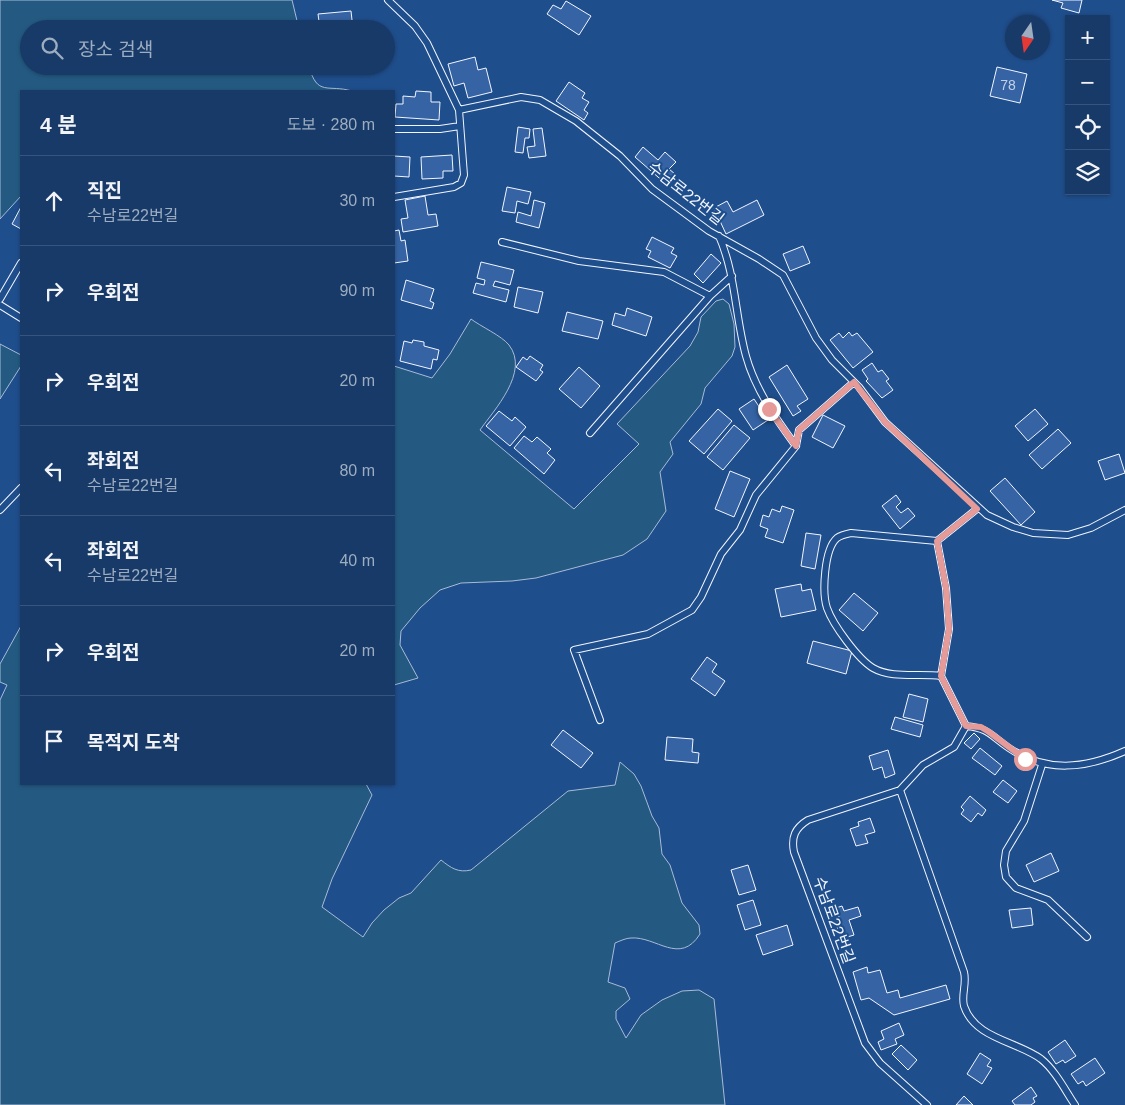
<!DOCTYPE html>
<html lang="ko">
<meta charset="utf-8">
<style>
:root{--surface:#173a69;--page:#244571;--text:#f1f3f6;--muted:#9eadc0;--line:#36547d}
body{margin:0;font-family:Arial,"Noto Sans KR",sans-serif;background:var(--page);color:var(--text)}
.controls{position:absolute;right:15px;top:15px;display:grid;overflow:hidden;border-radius:0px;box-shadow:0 1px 4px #0004}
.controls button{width:45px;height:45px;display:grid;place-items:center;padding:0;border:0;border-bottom:1px solid var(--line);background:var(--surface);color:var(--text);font:25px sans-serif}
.compass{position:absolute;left:1005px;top:15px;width:45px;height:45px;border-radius:50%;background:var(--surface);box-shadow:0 1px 4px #0004;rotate:193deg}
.stop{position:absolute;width:15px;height:15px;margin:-11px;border:4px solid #e69b98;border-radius:50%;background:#fff}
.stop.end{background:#e69b98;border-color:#fff;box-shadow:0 1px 5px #0008}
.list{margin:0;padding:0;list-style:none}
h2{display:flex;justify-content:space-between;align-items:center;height:65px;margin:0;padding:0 20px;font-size:21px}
h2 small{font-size:16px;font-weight:400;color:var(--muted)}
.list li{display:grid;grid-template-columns:32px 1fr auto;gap:15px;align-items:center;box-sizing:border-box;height:90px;padding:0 20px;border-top:1px solid var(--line)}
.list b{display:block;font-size:19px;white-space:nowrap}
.list p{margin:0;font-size:16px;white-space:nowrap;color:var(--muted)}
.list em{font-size:16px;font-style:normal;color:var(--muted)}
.icon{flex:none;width:28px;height:28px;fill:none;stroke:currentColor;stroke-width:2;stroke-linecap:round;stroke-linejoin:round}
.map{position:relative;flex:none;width:1125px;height:1105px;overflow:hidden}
.search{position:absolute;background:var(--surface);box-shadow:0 1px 4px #0004;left:20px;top:20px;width:375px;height:55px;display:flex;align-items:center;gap:12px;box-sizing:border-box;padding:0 18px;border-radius:28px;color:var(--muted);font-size:19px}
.panel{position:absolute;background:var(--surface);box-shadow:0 1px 4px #0004;left:20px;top:90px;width:375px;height:695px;border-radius:0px}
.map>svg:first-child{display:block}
.green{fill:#245a82;stroke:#a8bbd7}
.building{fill:#3563a3;stroke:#f2f6ff}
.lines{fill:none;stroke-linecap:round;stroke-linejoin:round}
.service-casing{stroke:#f2f6ff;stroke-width:8}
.service{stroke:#1f4e8c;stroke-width:6}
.route{stroke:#e69b98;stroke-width:6}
.labels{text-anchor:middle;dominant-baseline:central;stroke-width:4;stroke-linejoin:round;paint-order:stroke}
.number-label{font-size:14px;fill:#c3d1e8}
.street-label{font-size:16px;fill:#f2f6ff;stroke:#1f4e8c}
</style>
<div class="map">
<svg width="1125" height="1105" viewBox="0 0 1125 1105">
<rect width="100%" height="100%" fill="#1f4e8c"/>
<path class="green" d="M0,0H292L299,29H29V66H309C317,97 328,84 352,91H21V196L0,219Z
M723,299L729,304L734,324L735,347L732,356L705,388L701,404L670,442L673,454L660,472L666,511L647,539L623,555L536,578L512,581L461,583L440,590L420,608L401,631L400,645L418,678L394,685V366L432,378L450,354L471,319C480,326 502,336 509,345C530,372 494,410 480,430L574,509L639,444L617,424L690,346L698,332L701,317L716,301Z
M0,344L21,355V366L0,399Z
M21,626V784H366L372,795L332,879L322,907L363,937L372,923L384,910L399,898L411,893L441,860C451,868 458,873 471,870L568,791L615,785L620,762L634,774L641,786L652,816L659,828L662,854L670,865L682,903L699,925L700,934C680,966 656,936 631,938C626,938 620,941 615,943L608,982L625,988L630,999L616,1011V1019L626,1038L641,1015L662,1000L682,991L699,990L714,999L725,1105H0V700L7,685L0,682V664Z"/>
<path class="building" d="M1052,0H1082L1079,13L1061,8L1063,3Z
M566,1L591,16L579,35L547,14L553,5L561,9Z
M351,11L353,29H320L318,14Z
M475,57L478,70L486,68L492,92L468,98L464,83L454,86L448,64Z
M997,67L1027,74L1020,103L990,96Z
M569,82L585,93L582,98L589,102L584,110L588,113L584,120L556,101Z
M416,91L431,92V102H440L439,120L395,117L396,104H403V96L415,97Z
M518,127L530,129L529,138H525L523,153L515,152Z
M542,128L546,156L529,158L527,147L535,146L533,129Z
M643,147L658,160L665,152L676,162L669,169L675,174L666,184L635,157Z
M452,155L453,171H443V178L422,179L421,157Z
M394,156L410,157L409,177L394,176Z
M507,187L531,192L528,204L517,201L515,213L502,211Z
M425,196L428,215L436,214L438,226L403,232L401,219L408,218L405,200Z
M534,200L545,203L539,228L516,222L518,212L531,216Z
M757,200L764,215L726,234L714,208L727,201L733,212Z
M21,207V229L12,224Z
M399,230L401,241L405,240L408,261L394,263V231Z
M652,237L674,248L671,253L677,256L670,268L648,257L651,251L646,249Z
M803,246L810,263L790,271L783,254Z
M711,254L721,263L703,283L694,274Z
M481,262L514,270L510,285L495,281L493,286L509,290L506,302L473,293L476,283L484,285L485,280L477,278Z
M406,280L434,289L430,301L434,303L432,309L401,300Z
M518,287L543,292L538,313L514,307Z
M627,308L652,317L646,336L612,325L615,313L625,316Z
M567,312L603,321L598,339L562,331Z
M849,332L852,336L857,333L873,352L853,368L830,340L839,333L843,338Z
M413,340L424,342V346L439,350L437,360L433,359L431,369L400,361L404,341L412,343Z
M530,356L543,365L540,370L543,372L536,381L516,367L523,357L527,360Z
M872,363L878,372L882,370L889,379L886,381L893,390L882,398L866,381L868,379L862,370Z
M787,365L808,399L797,406L801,411L793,416L769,377Z
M579,367L600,386L581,408L559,389Z
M754,399L768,420L753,430L739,409Z
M718,409L732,421L704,454L689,441Z
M1035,409L1048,424L1028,441L1015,426Z
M499,411L512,421L515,417L526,427L510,446L486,426Z
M823,415L845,426L833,448L812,437Z
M734,425L750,438L723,470L707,457Z
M1058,429L1071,443L1042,469L1029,455Z
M524,436L532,442L537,437L551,449L547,453L555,460L544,474L514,448Z
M1119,454L1125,473L1105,480L1098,461Z
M730,471L750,479L734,517L715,509Z
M1005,478L1035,512L1021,525L990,491Z
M896,495L901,502L896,507L901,513L908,508L915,516L900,529L882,506Z
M782,506L794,510L783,543L765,537L768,529L760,526L763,515L769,517L772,509L780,512Z
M806,533L821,535L815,569L801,566Z
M801,584L802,591L811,589L816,610L781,617L775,589Z
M854,593L878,613L863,631L839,610Z
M813,641L852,651L846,674L807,663Z
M707,657L717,664L712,672L725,681L715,696L691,679Z
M909,694L928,699L923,722L903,717Z
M895,717L923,725L920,737L891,729Z
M563,730L593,753L581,768L551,745Z
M974,733L980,739L971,749L964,743Z
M667,737L693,739L692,752L699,753L698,763L665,760Z
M980,748L1002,766L995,775L972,758Z
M888,750L895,774L885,778L882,767L873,770L869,756Z
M1003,780L1017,791L1008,803L993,792Z
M970,796L986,810L982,816L978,813L971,822L961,814L964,810L961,807Z
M870,818L875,832L865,835L868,843L856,846L850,829L859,826L858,822Z
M1051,853L1059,871L1034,882L1026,865Z
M748,865L756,890L739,895L731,870Z
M753,900L761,925L745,930L737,905Z
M842,906L844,911L858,907L861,916L849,920L854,935L844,938L841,929L838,930L836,922L840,920L836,908Z
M1031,908L1033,925L1012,928L1009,910Z
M787,925L793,945L763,955L756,935Z
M867,967L868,973L880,970L887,993L898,990L900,998L946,985L950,999L894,1015L869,998L861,1000L853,972Z
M899,1023L904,1035L895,1039L897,1044L881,1050L878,1042L884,1039L881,1031Z
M1065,1040L1076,1056L1065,1063L1063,1060L1056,1064L1048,1052Z
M901,1045L917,1060L908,1070L892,1054Z
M980,1053L991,1060L987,1066L992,1068L982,1084L967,1074Z
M1095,1058L1105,1073L1086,1086L1083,1081L1078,1084L1071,1074Z
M1031,1087L1037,1096L1033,1098L1035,1102L1031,1105H1015L1012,1101Z
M964,1096L973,1105H956Z"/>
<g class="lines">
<g class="service-casing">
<path id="service" d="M388,0L415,26L427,43L459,110L521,97L540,100L576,121L620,156L652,189L709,231L759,259L783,275L816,338L832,360L859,387L885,422L987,515L1013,527L1033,533L1068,535L1091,528L1125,510
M394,129H440L460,126
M394,197L454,187L461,183L464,175L459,110
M719,236C736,275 735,316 746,356C755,389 776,419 796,446
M502,242L579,261L664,272L710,296
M0,299L21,263
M0,305L21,318
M590,433L710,296L732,276
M0,510L21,488
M937,541L851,533C846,534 841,535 837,538C824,549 822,593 827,608C833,625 858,659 873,668C892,679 919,673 941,676
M600,720L574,650L648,634L692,610L701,597L721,554L740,530L756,495L796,446L799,430L854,382
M966,726L941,676L949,629L946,588L937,541L977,509
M1042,765L1024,821L1006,851L1004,865L1006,877L1016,888L1048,900L1087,937
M900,790L964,972C967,984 961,995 964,1006C975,1039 1017,1041 1041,1059C1055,1070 1065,1090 1075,1105
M927,1105L880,1063L865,1043L794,852C791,837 795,828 808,820L900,790L923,765L954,747L966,726C989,728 991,736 1009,748C1046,773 1085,769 1125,751"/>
</g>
<use href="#service" class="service"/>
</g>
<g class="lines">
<path class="route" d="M769,409L796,446L799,430L854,382L885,422L977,509L937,541L946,588L949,629L941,676L966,726L981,727L989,732L1025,759"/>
</g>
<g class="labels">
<g class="number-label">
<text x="1008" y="85">78</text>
</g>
<g class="street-label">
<text transform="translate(686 193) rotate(38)">수남로22번길</text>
<text transform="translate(834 920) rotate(70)">수남로22번길</text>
</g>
</g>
</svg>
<div class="controls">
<button>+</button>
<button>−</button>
<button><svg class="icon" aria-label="locate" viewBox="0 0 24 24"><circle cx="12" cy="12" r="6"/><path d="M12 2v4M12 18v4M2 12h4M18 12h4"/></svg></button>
<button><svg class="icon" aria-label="layers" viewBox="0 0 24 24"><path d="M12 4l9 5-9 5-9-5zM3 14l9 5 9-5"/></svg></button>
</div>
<svg class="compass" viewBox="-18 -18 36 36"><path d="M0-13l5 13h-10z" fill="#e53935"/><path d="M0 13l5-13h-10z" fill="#9eadc0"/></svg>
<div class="stop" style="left:1025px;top:759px"></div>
<div class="stop end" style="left:769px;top:409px"></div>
<div class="search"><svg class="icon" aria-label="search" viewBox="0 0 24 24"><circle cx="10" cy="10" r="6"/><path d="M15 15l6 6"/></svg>장소 검색</div>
<section class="panel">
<h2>4 분<small>도보 · 280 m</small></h2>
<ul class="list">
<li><svg class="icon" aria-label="ahead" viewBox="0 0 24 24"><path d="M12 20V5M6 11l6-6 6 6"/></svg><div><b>직진</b><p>수남로22번길</p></div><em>30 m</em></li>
<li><svg class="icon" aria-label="right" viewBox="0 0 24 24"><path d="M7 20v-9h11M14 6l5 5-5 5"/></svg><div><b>우회전</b></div><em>90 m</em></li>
<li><svg class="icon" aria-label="right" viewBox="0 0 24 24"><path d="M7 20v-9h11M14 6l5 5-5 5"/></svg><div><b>우회전</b></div><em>20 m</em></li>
<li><svg class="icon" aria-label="left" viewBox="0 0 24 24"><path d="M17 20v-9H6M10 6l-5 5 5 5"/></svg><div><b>좌회전</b><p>수남로22번길</p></div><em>80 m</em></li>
<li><svg class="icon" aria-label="left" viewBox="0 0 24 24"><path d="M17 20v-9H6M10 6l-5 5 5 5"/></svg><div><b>좌회전</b><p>수남로22번길</p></div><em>40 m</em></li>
<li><svg class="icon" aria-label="right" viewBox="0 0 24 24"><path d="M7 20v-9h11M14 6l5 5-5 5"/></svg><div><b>우회전</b></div><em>20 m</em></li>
<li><svg class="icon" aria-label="arrive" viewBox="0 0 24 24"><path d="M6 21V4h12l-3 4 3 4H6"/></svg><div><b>목적지 도착</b></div></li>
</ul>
</section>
</div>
